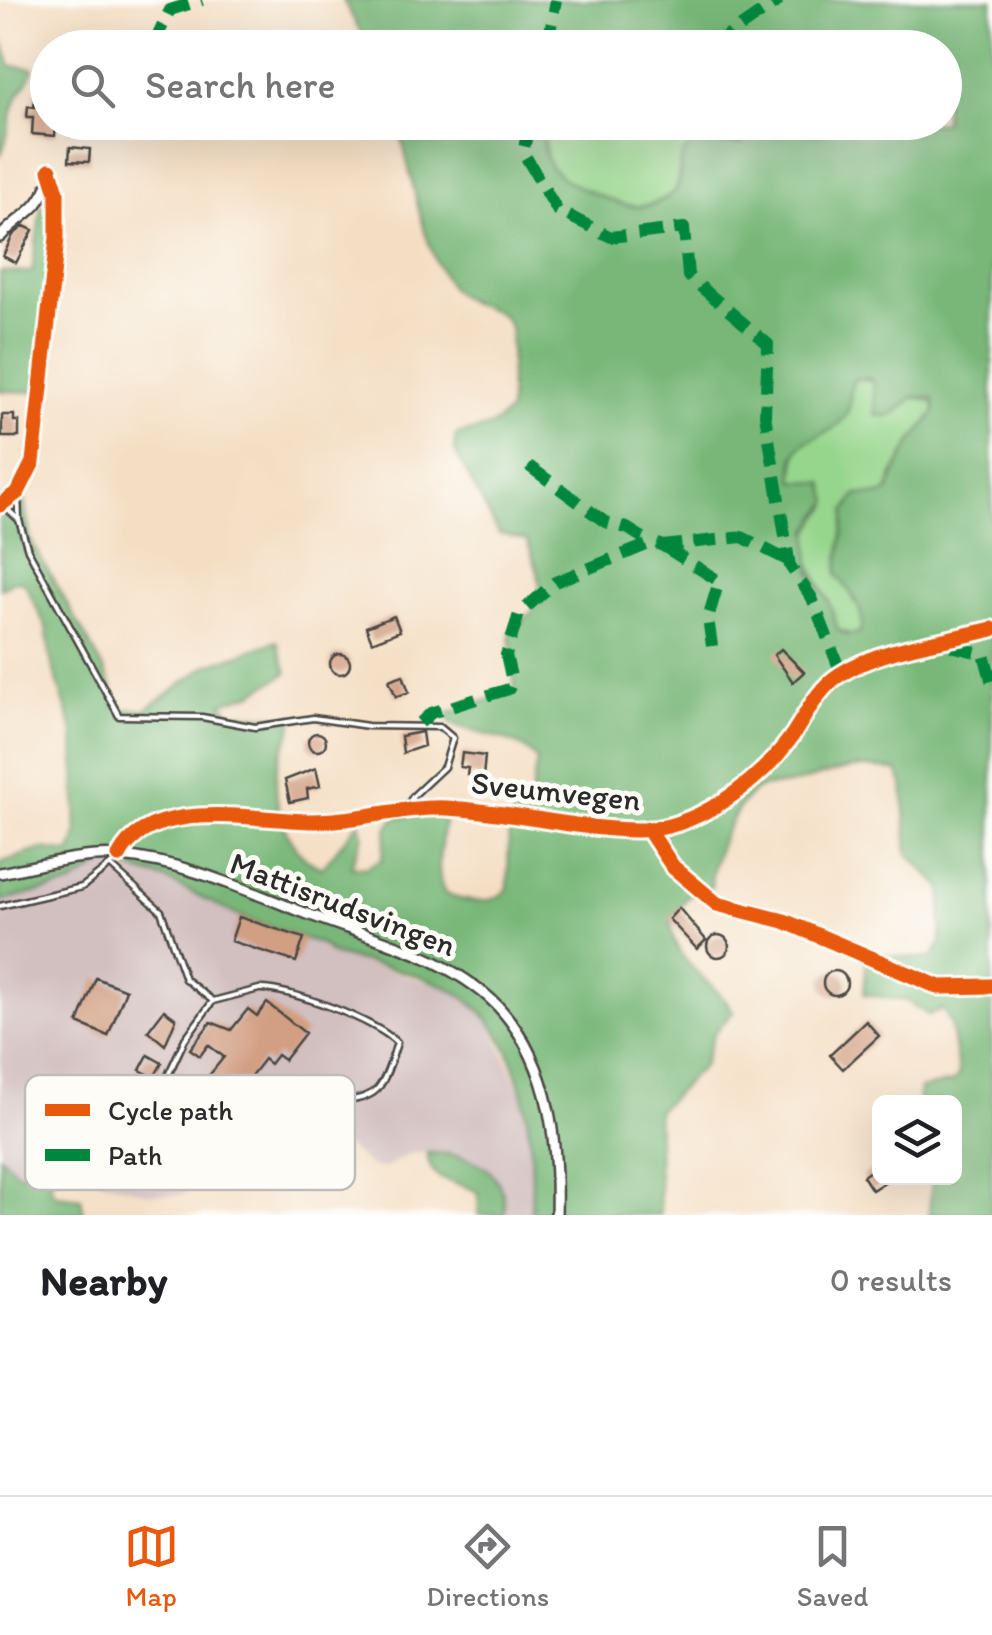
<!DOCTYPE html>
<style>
:root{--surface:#fff;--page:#f6f6f6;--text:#202124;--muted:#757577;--line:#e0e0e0;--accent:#ea580c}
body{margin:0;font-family:Itim,sans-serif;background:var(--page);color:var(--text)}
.controls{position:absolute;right:30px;bottom:30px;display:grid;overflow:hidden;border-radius:15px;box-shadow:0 10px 40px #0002}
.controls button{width:90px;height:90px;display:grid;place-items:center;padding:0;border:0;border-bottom:2px solid var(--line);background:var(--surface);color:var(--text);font:50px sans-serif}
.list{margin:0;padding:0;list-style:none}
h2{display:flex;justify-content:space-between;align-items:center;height:130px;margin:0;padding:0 40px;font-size:42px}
h2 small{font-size:32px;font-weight:400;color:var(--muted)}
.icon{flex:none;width:55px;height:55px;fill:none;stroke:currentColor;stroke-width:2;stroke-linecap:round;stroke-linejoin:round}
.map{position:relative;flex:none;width:992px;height:1215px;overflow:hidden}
.search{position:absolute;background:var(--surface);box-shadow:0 10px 40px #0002;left:30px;right:30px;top:30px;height:110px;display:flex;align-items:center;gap:25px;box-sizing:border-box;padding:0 35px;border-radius:55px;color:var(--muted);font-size:38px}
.sheet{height:280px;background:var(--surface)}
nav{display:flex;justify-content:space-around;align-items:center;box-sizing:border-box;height:140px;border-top:2px solid var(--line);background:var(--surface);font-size:28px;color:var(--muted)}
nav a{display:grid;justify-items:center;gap:5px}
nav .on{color:var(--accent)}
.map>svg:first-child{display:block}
.industrial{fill:#d2bfbf}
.green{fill:#96d68c;stroke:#60805c;stroke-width:2.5}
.forest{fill:#78b778;stroke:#527152;stroke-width:2.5;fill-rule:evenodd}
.building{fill:#d29f83}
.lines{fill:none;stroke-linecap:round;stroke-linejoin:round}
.service-casing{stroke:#494642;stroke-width:9}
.minor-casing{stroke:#494642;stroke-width:14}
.service{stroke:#fff;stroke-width:4}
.minor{stroke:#fff;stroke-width:9}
.quiet{stroke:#00873e;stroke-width:12;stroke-dasharray:25 12;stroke-linecap:butt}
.cycleway-casing{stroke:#fdfcf7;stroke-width:21}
.cycleway{stroke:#e8590c;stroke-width:15}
.labels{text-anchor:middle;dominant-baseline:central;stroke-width:10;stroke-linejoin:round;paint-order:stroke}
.street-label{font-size:32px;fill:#2b2b2b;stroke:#fdfcf7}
.key{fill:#fdfcf7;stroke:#bebdba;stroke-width:2.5}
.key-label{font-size:28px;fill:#2b2b2b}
</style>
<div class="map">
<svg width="992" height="1215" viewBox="0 0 992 1215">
<rect width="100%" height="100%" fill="#fdfcf7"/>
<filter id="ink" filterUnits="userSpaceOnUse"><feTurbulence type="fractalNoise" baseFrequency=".01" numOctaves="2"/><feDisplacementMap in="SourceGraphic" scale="20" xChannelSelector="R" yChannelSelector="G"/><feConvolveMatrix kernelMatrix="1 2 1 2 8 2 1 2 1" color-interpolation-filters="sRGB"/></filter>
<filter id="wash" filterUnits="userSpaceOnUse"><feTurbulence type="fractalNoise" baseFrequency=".0048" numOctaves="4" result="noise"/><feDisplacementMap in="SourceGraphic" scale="40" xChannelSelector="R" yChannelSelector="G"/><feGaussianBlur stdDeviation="2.25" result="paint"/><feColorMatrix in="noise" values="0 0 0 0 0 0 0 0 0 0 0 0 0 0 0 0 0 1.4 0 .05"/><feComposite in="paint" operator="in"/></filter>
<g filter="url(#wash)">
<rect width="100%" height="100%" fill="#f4dec3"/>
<path class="industrial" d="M104,864L165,879L205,900L321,944L332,954L442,986L468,999L489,1020L521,1093L531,1136V1215H505V1196L493,1175L455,1153H411L385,1168L371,1167L318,1122L308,1120L289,1124L263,1139L213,1181L180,1195L151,1194L88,1177L84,1168L93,1116L79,1118L72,1136L37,1171L18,1173L0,1156V901L70,885Z"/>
<path class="green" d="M551,122H741L744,134L738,146L708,143L680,164L677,189C638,226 581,197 548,166L543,132Z
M854,379L874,380L876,415C893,419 903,408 913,397L936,402L935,412L893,474L889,490L881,495H856L854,601C863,611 868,626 856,636L838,630C832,620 832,609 828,600C809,562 792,543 828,507L824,483L794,481L793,477L798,447L811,438Z"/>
<path class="forest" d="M343,0H992V1215H929L932,1178H954V1102H918L920,1089L953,1082L959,1075L950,1022L943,1009L928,1015L907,1001L864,994L867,954L931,959L941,943L942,888L908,854L903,784L897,771C857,761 830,773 792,784C783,787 771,784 762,787C737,795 708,863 712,886L689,896L671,918C669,964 714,978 733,1012L714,1033L703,1066L657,1111L660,1215H531C535,1146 529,1047 469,1001C433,973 376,966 332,954L321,944L237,915L165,879L114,864H104L70,885L0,901V863L42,849L71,853L77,835L74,734L51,661L46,627L24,582L14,581L0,589V499L23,492L30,539L104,669L121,709L145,710L206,666L277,641L287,673L253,693L222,703L231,713L294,717C292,732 287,740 281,753C267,790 283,854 322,868L359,822L363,835L351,866L365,868L382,859L387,829L395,817L439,814L444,815C444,840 432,870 445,894C464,902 494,907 508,888L509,818L529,808L537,760C519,735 476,737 450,722L448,713L515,691L510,633L542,602L538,572L527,540L499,534L454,449L456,435L490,427L509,412L511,331C505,302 468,311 451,288C419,242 414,175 397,123H551L543,132C541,170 561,179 591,192C624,206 647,217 677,189L683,154L693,143L742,144L741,123L944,122V48H647L636,38L626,37L617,48L369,47ZM869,378L873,381L876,415L891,416L913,397L933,398L935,412C911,441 902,454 889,490L881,495H856L846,511L837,574C850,594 868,609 860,633L846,635L838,630L829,601L810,571L809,530L829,502L824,483L794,481C787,430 822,446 844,418C853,408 848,391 854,379Z
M0,36L11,66L33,68C31,82 23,86 17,98C8,116 11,136 0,155Z
M60,200L41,392L0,391V272H32L41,208L47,201Z
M86,1111L93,1115L84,1168L51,1179V1189L57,1195L81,1198L84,1215H0V1156L18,1173L37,1171L72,1136Z
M427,1153C469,1153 506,1166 505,1215H478L479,1193C459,1179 430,1187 427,1153Z"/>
<g id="blocks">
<path class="building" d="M35,92L48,93V122H56L55,136L32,134L33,117H27L28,106L34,107Z
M70,147L90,149L89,162L69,161Z
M24,226L33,230L16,263L3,256L13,235Z
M2,415H14V421H19V437H2Z
M394,616L400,631L372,642L366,627Z
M781,649L804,672L793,682L774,655Z
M330 664a10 10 0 1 1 20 0a10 10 0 1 1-20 0Z
M403,675L409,692L396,697L389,680Z
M422,732L424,746L403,753L401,736Z
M308 742a9 9 0 1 1 18 0a9 9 0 1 1-18 0Z
M462,753L485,756L483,777L467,775L468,768L460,767Z
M316,768L320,786L307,789L308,798L290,802L285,780Z
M679,908L706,940L697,949L669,919Z
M239,917L304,938L296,962L231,941Z
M707 946a11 11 0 1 1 22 0a11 11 0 1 1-22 0Z
M823 983a12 12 0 1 1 24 0a12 12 0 1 1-24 0Z
M96,978L126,990L108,1036L78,1023Z
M267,1003L305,1033L284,1060L277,1055L270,1064L264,1059L230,1103L212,1089L215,1084L207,1078L224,1057L208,1045L200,1056L190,1049L211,1022L231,1030L248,1009L257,1016Z
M164,1010L176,1019L165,1045L148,1031Z
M866,1021L879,1036L843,1069L830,1055Z
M148,1055L162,1063L154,1077L140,1070Z
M876,1167L880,1178H891L872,1190L863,1176Z"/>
</g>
</g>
<g filter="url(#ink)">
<use href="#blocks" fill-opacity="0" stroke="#494642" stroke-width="2.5"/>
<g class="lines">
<g class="service-casing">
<path id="service" d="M18,492L19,520L28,550L119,716L202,717L255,727L313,718L368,726L440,727L453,738L444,767L413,796L406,808
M4,506L19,520
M112,867L161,911L185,979L213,1001
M0,906L82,887L117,860
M259,989C286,987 380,1022 397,1043C392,1057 386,1083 374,1092C358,1103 332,1101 314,1107C280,1120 156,1194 149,1116L185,1039L213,1001Z"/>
</g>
<g class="minor-casing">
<path id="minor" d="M0,237C26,209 35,217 52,176
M0,505L18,492L33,462L57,238V192L50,170
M648,829L673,867L717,904L784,921L939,987L992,986
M119,856C150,795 259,821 311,821C357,822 400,806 447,808C510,811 573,829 636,830C693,831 756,785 789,740C805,718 816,690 839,675C882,647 944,642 992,629
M0,873C39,866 80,853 120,856C186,861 255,895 316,917C354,931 394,943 431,960C457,973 485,990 504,1013C551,1069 558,1145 556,1215"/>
</g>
<use href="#service" class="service"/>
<use href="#minor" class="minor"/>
<path class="quiet" d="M152,48L170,10L202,0
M547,48L556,0
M710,48L780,0
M69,122L75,135
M530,122L523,152L557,210L611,237L684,228L688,276L768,344L765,415L790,566L812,598L841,673
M0,436H1
M529,466L605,522L627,528L651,543
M663,546L719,581L708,618L712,646
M951,646L984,654L992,683
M420,723L431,713L509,689L512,681L506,655L519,614L555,582L654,542L663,546L742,537L789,561"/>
<g class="cycleway-casing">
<path id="cycleway" d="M0,505L18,492L33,462L57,238V192L50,170
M648,829L673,867L717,904L784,921L939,987L992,986
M119,856C150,795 259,821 311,821C357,822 400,806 447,808C510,811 573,829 636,830C693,831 756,785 789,740C805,718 816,690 839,675C882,647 944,642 992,629"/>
</g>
<use href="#cycleway" class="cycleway"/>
</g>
</g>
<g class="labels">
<g class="street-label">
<text transform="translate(556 791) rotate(6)">Sveumvegen</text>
<text transform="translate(343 904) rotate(21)">Mattisrudsvingen</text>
</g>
</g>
<rect x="25" y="1075" width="330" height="115" rx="15" class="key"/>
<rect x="45" y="1104" width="45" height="12" fill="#e8590c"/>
<rect x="45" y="1149" width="45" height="12" fill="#00873e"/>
<g class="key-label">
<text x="108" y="1120">Cycle path</text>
<text x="108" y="1165">Path</text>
</g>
</svg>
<div class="controls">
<button><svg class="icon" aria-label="layers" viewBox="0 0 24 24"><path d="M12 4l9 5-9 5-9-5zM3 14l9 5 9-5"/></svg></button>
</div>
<div class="search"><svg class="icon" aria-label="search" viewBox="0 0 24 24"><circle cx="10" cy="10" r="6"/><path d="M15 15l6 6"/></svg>Search here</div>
</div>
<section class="sheet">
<h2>Nearby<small>0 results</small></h2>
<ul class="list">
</ul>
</section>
<nav>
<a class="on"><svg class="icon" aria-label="map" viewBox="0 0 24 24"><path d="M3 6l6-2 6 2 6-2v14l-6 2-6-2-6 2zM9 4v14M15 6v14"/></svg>Map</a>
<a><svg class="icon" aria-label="directions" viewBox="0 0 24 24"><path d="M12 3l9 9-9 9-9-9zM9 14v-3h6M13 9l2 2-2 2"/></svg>Directions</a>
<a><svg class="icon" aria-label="saved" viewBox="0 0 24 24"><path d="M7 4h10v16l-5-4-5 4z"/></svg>Saved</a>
</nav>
